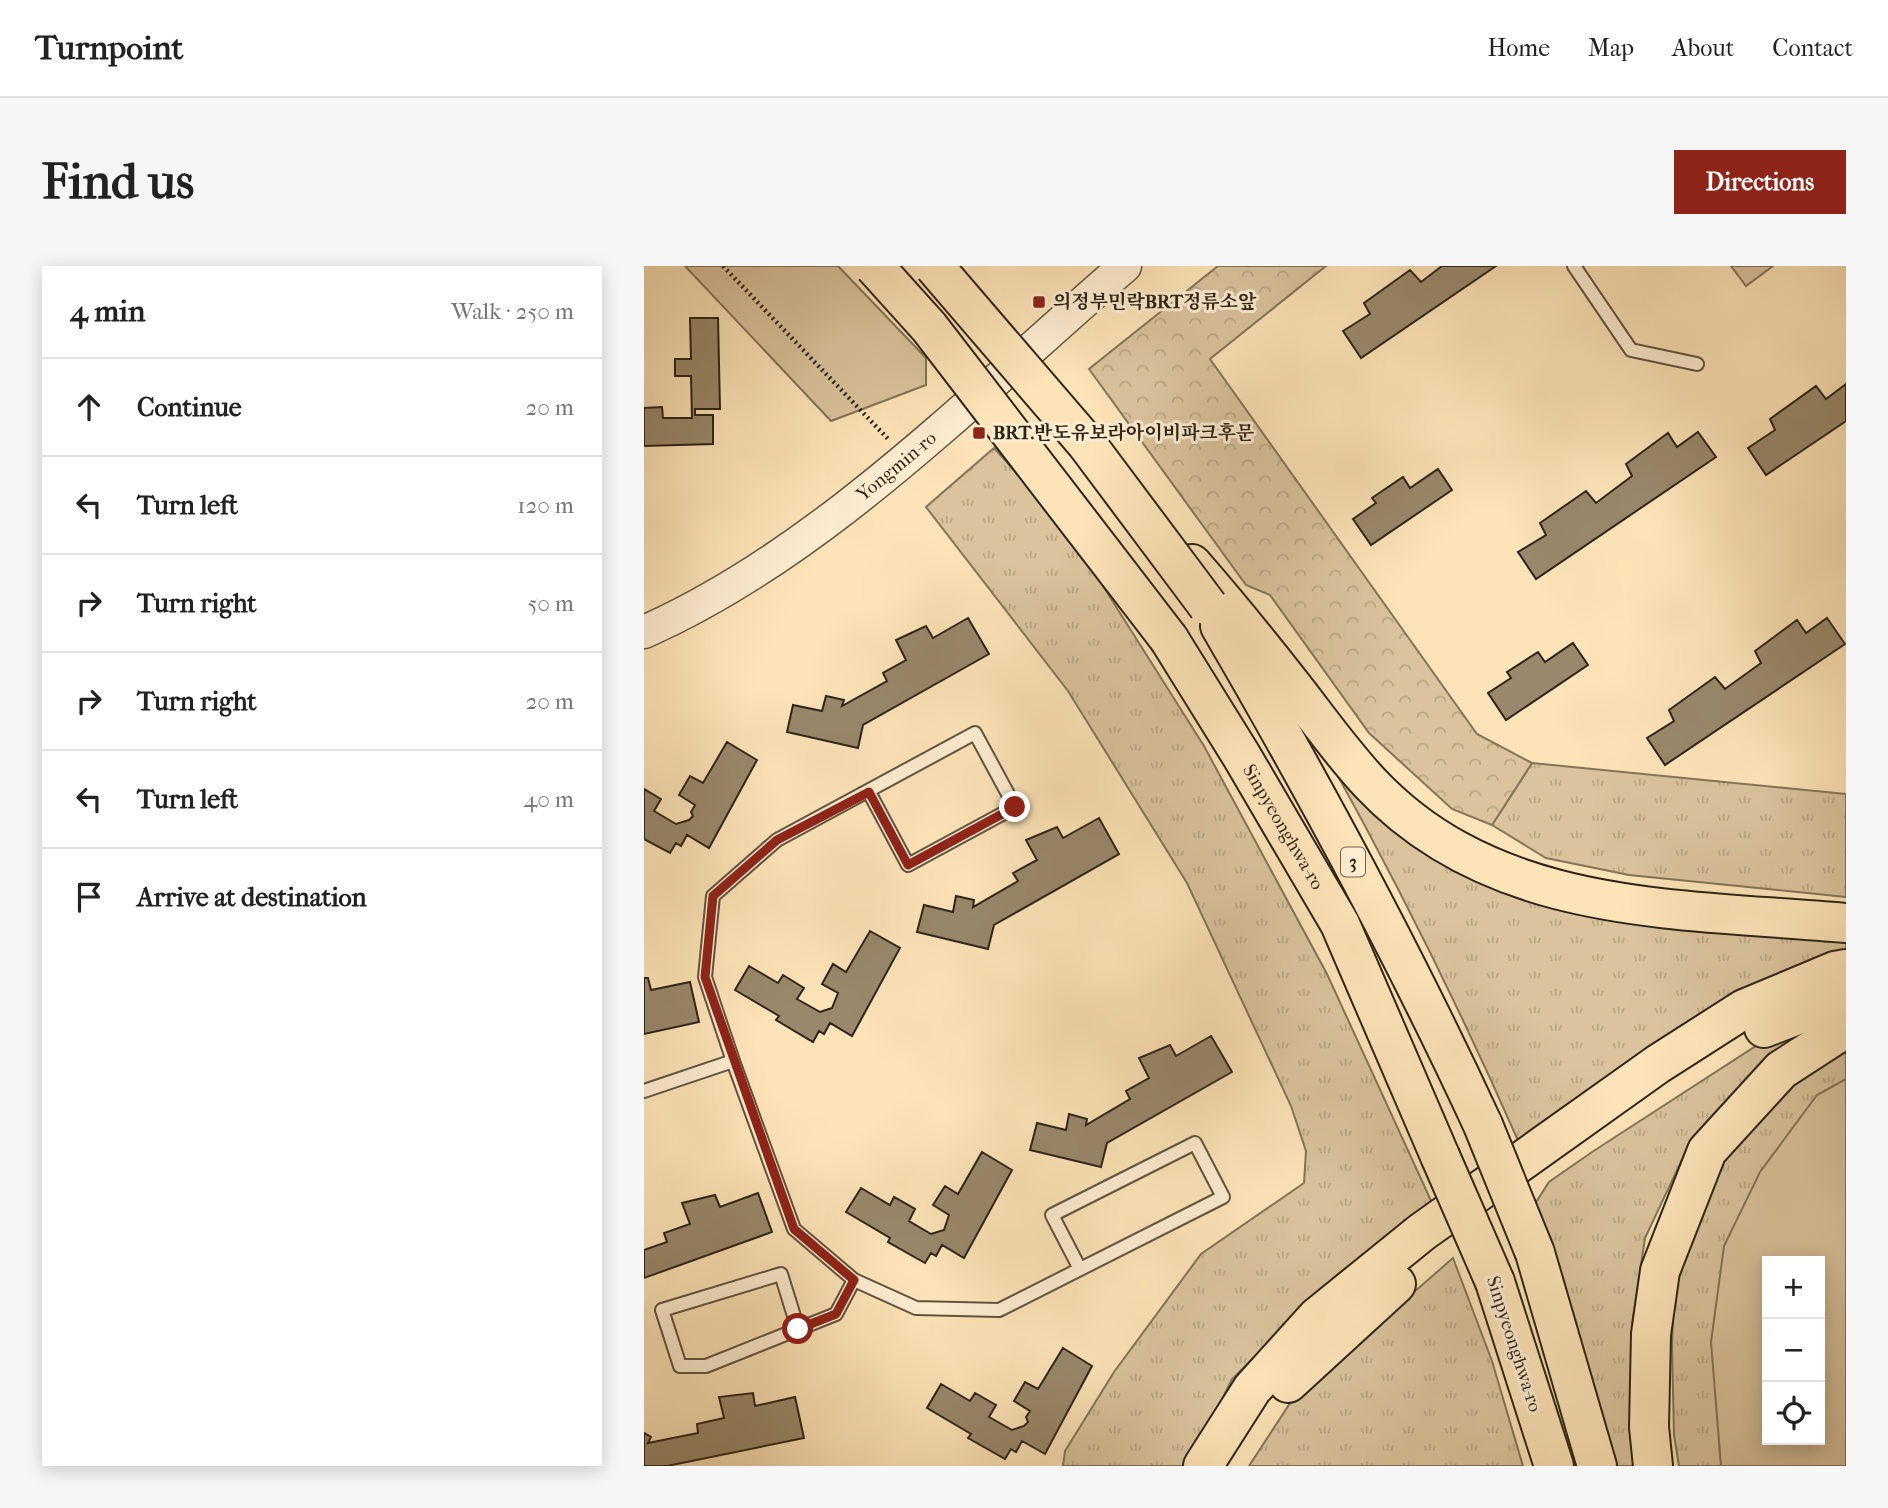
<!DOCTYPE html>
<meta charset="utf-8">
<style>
:root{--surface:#fff;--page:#f6f6f6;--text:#222;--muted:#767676;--line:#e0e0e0;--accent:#8f2418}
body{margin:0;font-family:"IM FELL French Canon","Noto Serif KR",serif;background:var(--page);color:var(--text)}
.controls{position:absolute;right:21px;bottom:21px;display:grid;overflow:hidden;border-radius:0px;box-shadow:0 4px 18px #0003}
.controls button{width:63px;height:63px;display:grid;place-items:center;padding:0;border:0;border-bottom:2px solid var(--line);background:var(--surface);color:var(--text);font:35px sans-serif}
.stop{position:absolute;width:21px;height:21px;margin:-16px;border:5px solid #8f2418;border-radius:50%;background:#fff}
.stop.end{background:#8f2418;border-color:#fff;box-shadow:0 2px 7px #0008}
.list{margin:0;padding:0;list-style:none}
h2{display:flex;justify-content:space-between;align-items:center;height:91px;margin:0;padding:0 28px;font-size:30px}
h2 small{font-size:23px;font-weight:400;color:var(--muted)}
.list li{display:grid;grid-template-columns:46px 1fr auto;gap:21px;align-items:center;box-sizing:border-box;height:98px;padding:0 28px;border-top:2px solid var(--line)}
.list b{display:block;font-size:26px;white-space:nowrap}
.list em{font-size:23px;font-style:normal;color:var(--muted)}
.icon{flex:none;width:38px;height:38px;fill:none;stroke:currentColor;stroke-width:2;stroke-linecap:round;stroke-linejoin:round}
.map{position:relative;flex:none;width:1202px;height:1200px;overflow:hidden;border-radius:0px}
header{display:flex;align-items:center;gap:42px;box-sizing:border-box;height:98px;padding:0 35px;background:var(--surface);border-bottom:2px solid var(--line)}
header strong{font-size:33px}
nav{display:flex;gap:38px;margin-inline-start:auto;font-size:24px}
.intro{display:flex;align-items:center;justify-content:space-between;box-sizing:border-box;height:168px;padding:0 42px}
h1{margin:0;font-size:49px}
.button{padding:18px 32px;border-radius:0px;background:var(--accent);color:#fff;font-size:24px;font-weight:700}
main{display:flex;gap:42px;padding:0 42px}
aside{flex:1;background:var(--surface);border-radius:0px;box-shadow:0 4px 18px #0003}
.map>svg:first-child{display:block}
.grass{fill:url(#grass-tufts);stroke:#84745a;stroke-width:2;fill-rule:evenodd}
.forest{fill:url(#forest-crowns);stroke:#84745a;stroke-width:2}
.park{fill:#dac39d;stroke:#84745a;stroke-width:2;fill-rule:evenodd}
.building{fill:#99886b;stroke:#2d2418;stroke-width:2}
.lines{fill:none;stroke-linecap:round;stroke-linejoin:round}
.service-casing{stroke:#615440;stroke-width:16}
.tertiary-casing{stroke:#615440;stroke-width:35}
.trunk-casing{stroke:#2d2418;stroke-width:42}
.path{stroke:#2d2418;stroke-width:4.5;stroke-dasharray:2 3.5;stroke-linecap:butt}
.service{stroke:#feedd1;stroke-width:12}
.tertiary{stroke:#feedd1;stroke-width:32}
.trunk{stroke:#fde4b8;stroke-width:38}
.trunk-bridge-casing{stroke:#2d2418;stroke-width:42;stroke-linecap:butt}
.trunk-bridge{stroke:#fde4b8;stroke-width:38}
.route{stroke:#8f2418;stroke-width:9}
.poi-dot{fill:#8f2418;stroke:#feedd1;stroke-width:2.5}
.labels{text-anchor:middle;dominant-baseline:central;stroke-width:6;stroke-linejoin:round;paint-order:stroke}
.shield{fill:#feedd1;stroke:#6c6050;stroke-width:2}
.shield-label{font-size:18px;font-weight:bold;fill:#2d2418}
.poi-label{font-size:19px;font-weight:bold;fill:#2d2418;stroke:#feedd1;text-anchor:start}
.street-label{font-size:19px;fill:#2d2418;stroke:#feedd1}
</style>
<header>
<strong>Turnpoint</strong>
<nav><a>Home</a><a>Map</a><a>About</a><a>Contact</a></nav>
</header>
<div class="intro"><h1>Find us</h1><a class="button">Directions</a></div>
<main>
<aside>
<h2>4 min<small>Walk · 250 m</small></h2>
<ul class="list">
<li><svg class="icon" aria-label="ahead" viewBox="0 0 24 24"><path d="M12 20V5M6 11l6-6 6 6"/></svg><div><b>Continue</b></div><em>20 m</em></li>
<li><svg class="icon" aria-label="left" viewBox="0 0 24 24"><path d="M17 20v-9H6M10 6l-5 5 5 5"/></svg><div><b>Turn left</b></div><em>120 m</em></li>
<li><svg class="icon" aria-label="right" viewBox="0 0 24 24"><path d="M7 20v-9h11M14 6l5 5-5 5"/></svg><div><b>Turn right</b></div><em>50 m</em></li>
<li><svg class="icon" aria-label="right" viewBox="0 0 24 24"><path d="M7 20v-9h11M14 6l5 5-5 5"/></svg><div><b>Turn right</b></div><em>20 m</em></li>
<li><svg class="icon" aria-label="left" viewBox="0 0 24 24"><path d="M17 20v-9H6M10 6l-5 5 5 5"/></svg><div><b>Turn left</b></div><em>40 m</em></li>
<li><svg class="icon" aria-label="arrive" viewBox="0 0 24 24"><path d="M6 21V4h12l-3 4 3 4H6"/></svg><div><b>Arrive at destination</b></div></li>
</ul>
</aside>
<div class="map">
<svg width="1202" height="1200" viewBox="0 0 1202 1200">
<defs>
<pattern id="grass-tufts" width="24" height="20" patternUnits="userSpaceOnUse" patternTransform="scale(1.75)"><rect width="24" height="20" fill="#dac39d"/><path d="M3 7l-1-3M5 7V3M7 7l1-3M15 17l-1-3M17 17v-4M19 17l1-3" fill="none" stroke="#bba786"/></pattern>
<pattern id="forest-crowns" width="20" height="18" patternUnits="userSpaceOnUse" patternTransform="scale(1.75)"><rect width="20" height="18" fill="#dac39d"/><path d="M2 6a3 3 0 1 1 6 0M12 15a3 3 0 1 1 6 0" fill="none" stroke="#bba786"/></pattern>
</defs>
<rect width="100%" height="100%" fill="#fde4b8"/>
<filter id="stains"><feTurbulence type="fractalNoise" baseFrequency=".00286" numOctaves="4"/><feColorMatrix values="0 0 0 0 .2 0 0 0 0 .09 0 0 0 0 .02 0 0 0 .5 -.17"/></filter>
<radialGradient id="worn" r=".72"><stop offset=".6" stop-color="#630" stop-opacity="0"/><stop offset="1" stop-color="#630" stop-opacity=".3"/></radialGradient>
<path class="grass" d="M350,182L423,263L560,480L683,708L789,939L694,1008L588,1113L545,1200H419L421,1185L470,1106L557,988L660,917L662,885L647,840L543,617L424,425L282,241Z
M674,474L791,581L1202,671V693L876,879C815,740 748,606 674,474Z
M888,497L1202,528V631L985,609L902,592L848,559Z
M1185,745L1101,821L1041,887L1001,972L988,1059L986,1158L990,1200H967L887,944L905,916L948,886L1132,767Z
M1202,777V1200H1035L1030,1169L1028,1080L1030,1023L1066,911L1162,797ZM1123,995H1176V1174H1123Z
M809,992L848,1095L879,1200H605L650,1131Z"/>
<path class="forest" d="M574,0H682L566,93L833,468L888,497L848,559L808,543L725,467L626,329L602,319L445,103Z"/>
<path class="park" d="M41,0H194L282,92V119L187,155Z
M1087,0H1129L1102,20Z
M1202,813V1200H1077L1067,1076L1080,980L1116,906L1173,829ZM1123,995H1176V1174H1123Z"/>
<path class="building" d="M798,0H852L717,92L699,65L726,48L720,37L766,4L777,16Z
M46,52H74L76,143H51V149H69V178L0,180V142L18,141L19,152H48L47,110H31V93H47Z
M1202,118V155L1122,209L1104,182L1131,164L1126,153L1172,120L1182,133Z
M1054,166L1072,191L892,313L874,286L902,269L896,257L942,225L952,237L988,210L982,198L1024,167L1033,181Z
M794,203L808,224L727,279L709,253L732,237L728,232L759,211L766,222Z
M324,352L345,388L219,459L214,482L143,466L149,439L178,445L182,430L200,434L198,440L243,415L239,407L262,394L252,374L282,360L289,372Z
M1183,352L1201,378L1021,499L1003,472L1030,455L1025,444L1071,411L1081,423L1117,397L1111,385L1153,354L1162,367Z
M929,377L944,399L862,454L844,427L867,412L863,406L894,386L901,396Z
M83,476L113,494L65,582L43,569L37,580L32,577L26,587L0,573V523L17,533L10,545L32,558L45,554L49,550L47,546L51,539L35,529L46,510L59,517Z
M455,552L475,588L350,659L344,683L273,666L280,639L309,646L312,630L330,634L329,641L374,615L369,607L393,594L382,574L413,561L419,572Z
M226,665L256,682L208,770L186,757L180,768L175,765L169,776L132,754L135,750L91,724L105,700L134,717L139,709L160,722L153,733L176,746L188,742L194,727L178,718L189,698L202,706Z
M0,712H4L7,724L46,716L55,756L0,768Z
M567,770L588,806L463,877L457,901L386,884L393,857L422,864L425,848L443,853L442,859L486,833L482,825L505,812L495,792L526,779L532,790Z
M338,886L368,904L320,992L298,979L292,990L287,987L281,997L244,976L246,972L202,946L217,922L246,939L250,931L271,943L265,955L287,968L300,964L305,949L289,939L301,920L314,928Z
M114,927L128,966L0,1012V984L23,976L20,967L46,958L38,937L71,929L76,941Z
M419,1082L448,1100L401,1188L378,1175L372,1186L367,1183L361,1193L324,1172L327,1168L283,1142L297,1118L326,1135L331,1127L352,1139L345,1151L368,1164L380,1160L384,1156L382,1151L386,1145L370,1135L381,1116L394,1123Z
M109,1127L111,1140L151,1131L160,1172L23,1200H0V1167L7,1171L4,1177L54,1167L53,1158L80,1152L75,1131Z"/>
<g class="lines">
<g class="service-casing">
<path id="service" d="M930,0L987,84L1053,98
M89,795L150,963L210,1014L272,1042L355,1044L579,931L551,877L408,949L436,1003
M0,825L89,795L61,711L69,630L133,574L331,467L371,541L264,599L225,526
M154,1063L137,1008L18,1044L36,1100H62L192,1048L210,1014"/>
</g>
<g class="tertiary-casing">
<g id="tertiary">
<path id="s1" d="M0,366C179,287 334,126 481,0"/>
</g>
</g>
<g class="trunk-casing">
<g id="trunk">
<path d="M548,298C583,338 617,380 649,421C674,453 698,487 726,517C851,650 1033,642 1202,657"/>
<path d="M576,360C671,523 760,688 839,859"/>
<path id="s2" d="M525,373L597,489L696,658L796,890"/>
<path d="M1120,762L1202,730"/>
<path d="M891,987L953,1200"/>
<path d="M851,1016L910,1200"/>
<path d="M644,1117L752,1018"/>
<path d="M559,1200L608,1123L673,1051L778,966L1014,798L1100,743L1191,705L1202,703"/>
<path d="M1009,1200L1005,1161L1007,1068L1016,1005L1063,885L1137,804L1202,762"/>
</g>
</g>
<path class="path" d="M79,0L246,175"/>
<use href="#service" class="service"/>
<use href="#tertiary" class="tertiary"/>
<use href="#trunk" class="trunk"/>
<g class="trunk-bridge-casing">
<path id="trunk-bridge" d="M230,0L285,61L525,373
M290,0L442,177L564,340
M839,859L891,987
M796,890L851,1016"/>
</g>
<use href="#trunk-bridge" class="trunk-bridge"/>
</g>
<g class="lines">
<path class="route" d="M154,1063L192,1048L210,1014L150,963L61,711L69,630L133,574L225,526L264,599L371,541"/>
</g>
<g class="poi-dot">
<rect x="388" y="29" width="14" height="14" rx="3.5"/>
<rect x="328" y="160" width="14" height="14" rx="3.5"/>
</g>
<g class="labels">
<rect class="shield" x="697" y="581.5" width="24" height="29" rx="5"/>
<g class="shield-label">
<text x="709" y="596">3</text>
</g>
<g class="poi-label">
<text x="409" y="36">의정부민락BRT정류소앞</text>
<text x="349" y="167">BRT.반도유보라아이비파크후문</text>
</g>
<g class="street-label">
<text stroke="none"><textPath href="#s1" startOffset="303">Yongmin-ro</textPath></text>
<text stroke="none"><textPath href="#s2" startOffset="220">Sinpyeonghwa-ro</textPath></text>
<text transform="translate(870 1078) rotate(72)">Sinpyeonghwa-ro</text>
</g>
</g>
<rect width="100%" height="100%" filter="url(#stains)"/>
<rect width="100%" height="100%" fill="url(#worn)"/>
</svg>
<div class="controls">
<button>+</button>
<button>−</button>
<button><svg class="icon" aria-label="locate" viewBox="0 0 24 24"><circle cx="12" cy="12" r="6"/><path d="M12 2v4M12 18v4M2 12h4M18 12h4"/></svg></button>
</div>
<div class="stop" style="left:154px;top:1063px"></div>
<div class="stop end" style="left:371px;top:541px"></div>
</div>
</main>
